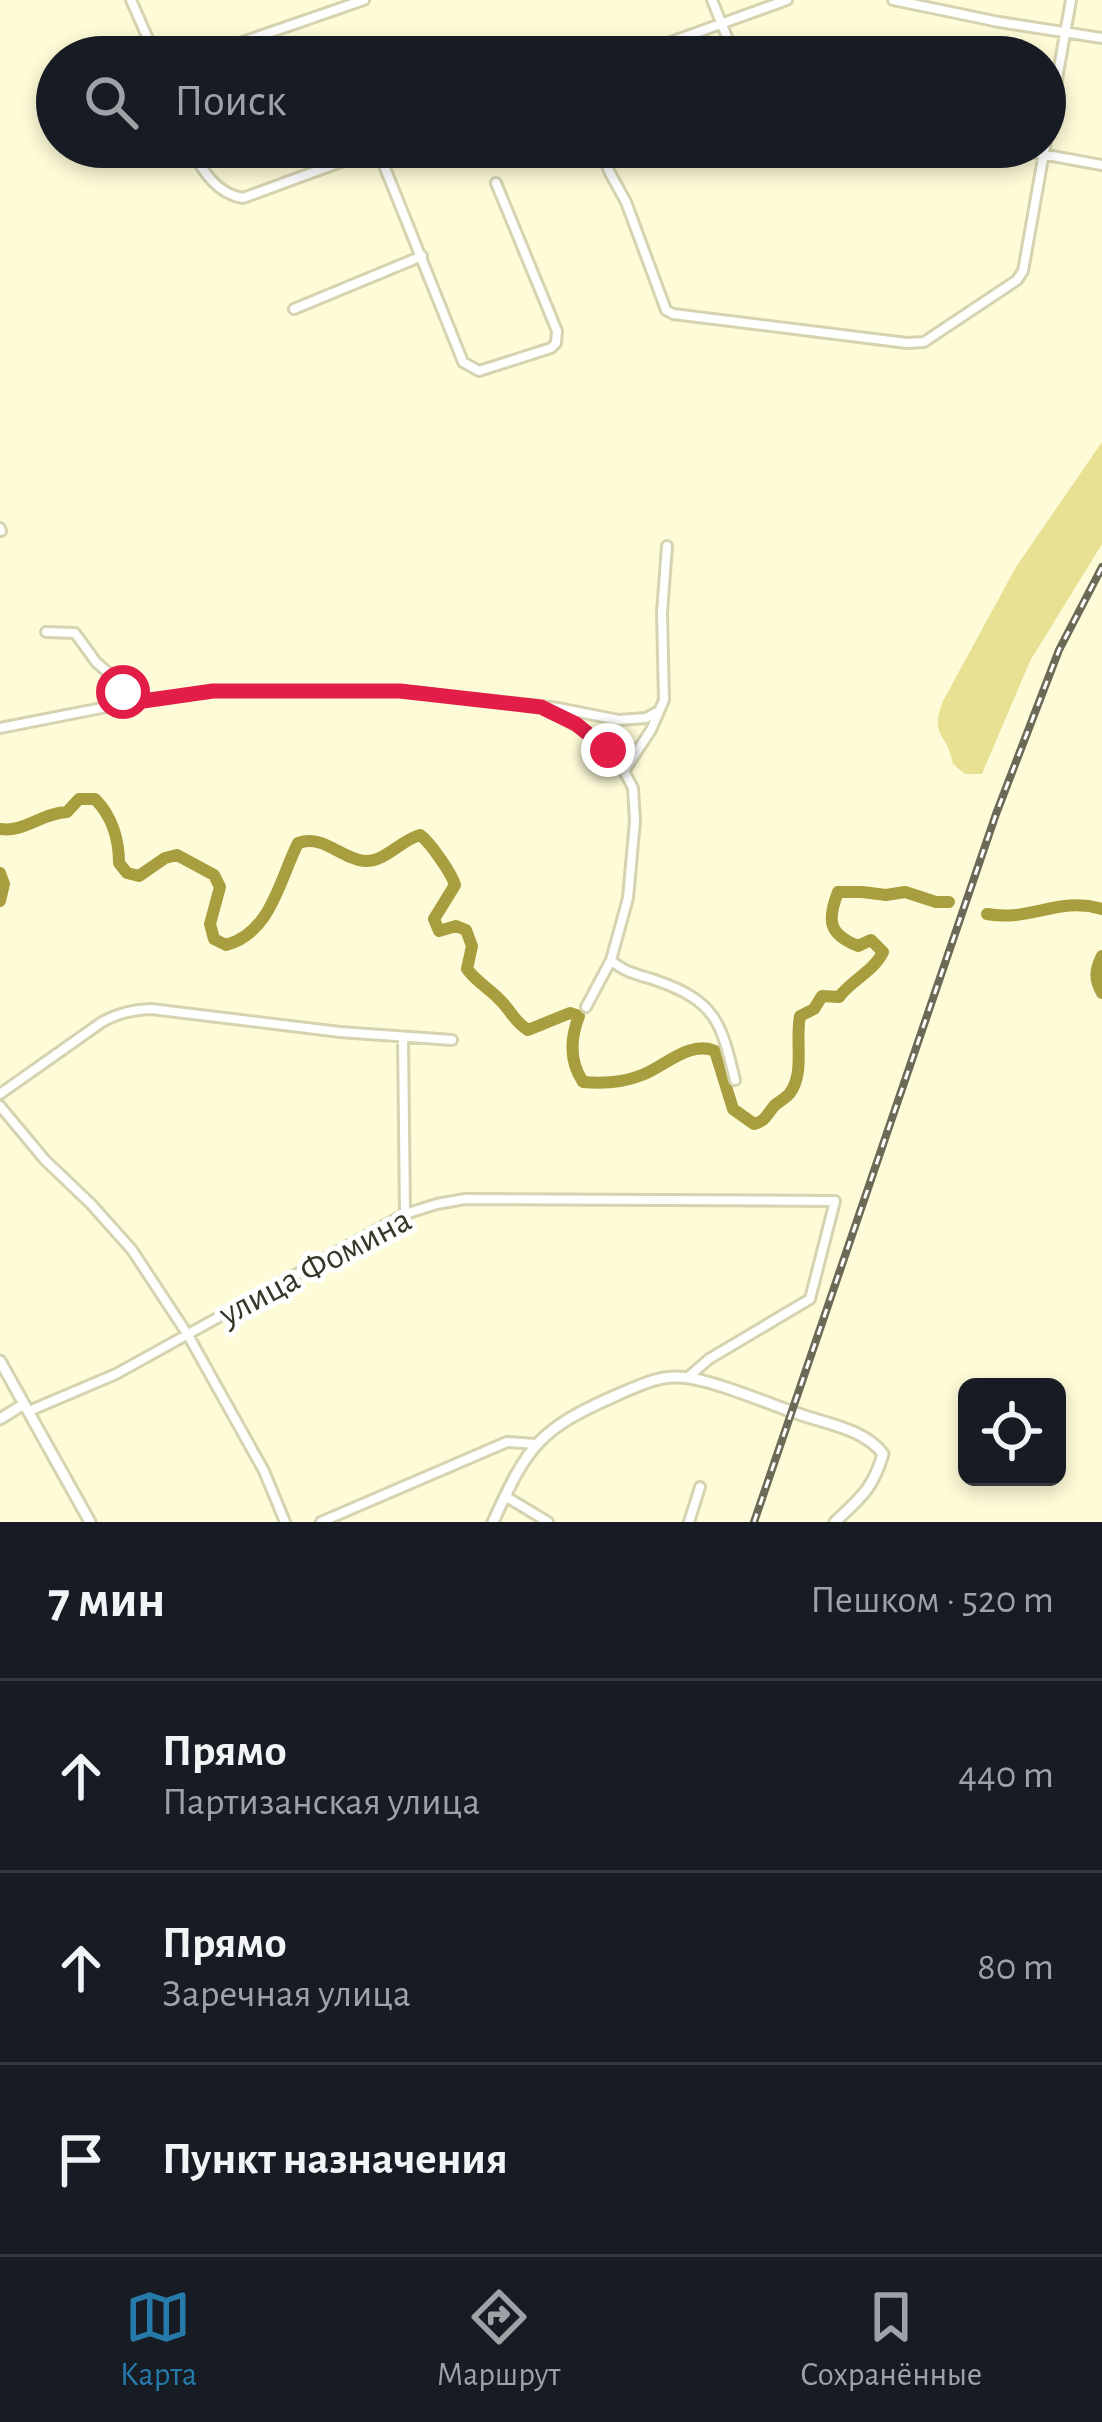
<!DOCTYPE html>
<html lang="ru">
<meta charset="utf-8">
<style>
:root{--surface:#171b24;--page:#242831;--text:#f1f3f6;--muted:#9ea1a6;--line:#363941;--accent:#267aaa}
body{margin:0;font-family:"Alegreya Sans",sans-serif;background:var(--page);color:var(--text)}
.controls{position:absolute;right:36px;bottom:36px;display:grid;overflow:hidden;border-radius:18px;box-shadow:0 6px 18px #0003}
.controls button{width:108px;height:108px;display:grid;place-items:center;padding:0;border:0;border-bottom:3px solid var(--line);background:var(--surface);color:var(--text);font:60px sans-serif}
.stop{position:absolute;width:36px;height:36px;margin:-27px;border:9px solid #e11d48;border-radius:50%;background:#fff}
.stop.end{background:#e11d48;border-color:#fff;box-shadow:0 3px 12px #0008}
.list{margin:0;padding:0;list-style:none}
h2{display:flex;justify-content:space-between;align-items:center;height:156px;margin:0;padding:0 48px;font-size:51px}
h2 small{font-size:39px;font-weight:400;color:var(--muted)}
.list li{display:grid;grid-template-columns:78px 1fr auto;gap:36px;align-items:center;box-sizing:border-box;height:192px;padding:0 48px;border-top:3px solid var(--line)}
.list b{display:block;font-size:45px;white-space:nowrap}
.list p{margin:0;font-size:39px;white-space:nowrap;color:var(--muted)}
.list em{font-size:39px;font-style:normal;color:var(--muted)}
.icon{flex:none;width:66px;height:66px;fill:none;stroke:currentColor;stroke-width:2;stroke-linecap:round;stroke-linejoin:round}
.map{position:relative;flex:none;width:1102px;height:1522px;overflow:hidden}
.search{position:absolute;background:var(--surface);box-shadow:0 6px 18px #0003;left:36px;right:36px;top:36px;height:132px;display:flex;align-items:center;gap:30px;box-sizing:border-box;padding:0 42px;border-radius:66px;color:var(--muted);font-size:45px}
.sheet{height:732px;background:var(--surface)}
nav{display:flex;justify-content:space-around;align-items:center;box-sizing:border-box;height:168px;border-top:3px solid var(--line);background:var(--surface);font-size:33px;color:var(--muted)}
nav a{display:grid;justify-items:center;gap:6px}
nav .on{color:var(--accent)}
.map>svg:first-child{display:block}
.green{fill:#e8e092}
.lines{fill:none;stroke-linecap:round;stroke-linejoin:round}
.river{stroke:#a89e40;stroke-width:12}
.minor-casing{stroke:#d5d3b0;stroke-width:14}
.tertiary-casing{stroke:#d5d3b0;stroke-width:15}
.minor{stroke:#fff;stroke-width:8}
.tertiary{stroke:#fff;stroke-width:9}
.rail-casing{stroke:#6c6a57;stroke-width:8}
.rail{stroke:#fff;stroke-width:3;stroke-dasharray:9;stroke-linecap:butt}
.route{stroke:#e11d48;stroke-width:15}
.labels{text-anchor:middle;dominant-baseline:central;stroke-width:10;stroke-linejoin:round;paint-order:stroke}
.street-label{font-size:36px;fill:#373628;stroke:#fff}
</style>
<div class="map">
<svg width="1102" height="1522" viewBox="0 0 1102 1522">
<rect width="100%" height="100%" fill="#fefbd8"/>
<path class="green" d="M1102,442V544L1030,661L982,774H965L953,764C947,732 929,737 943,701L1016,567Z"/>
<g class="lines">
<path class="river" d="M0,829C24,833 41,813 67,812L79,799H95C112,816 119,840 119,863L127,873L139,876L165,858L177,855L214,875L220,887L210,924L214,939L226,945C271,933 279,881 298,843C325,834 340,859 365,861C385,862 401,840 420,835C430,842 452,874 455,885L434,919L439,931L456,926L466,930L472,946L467,969C477,982 488,988 499,999C511,1010 513,1021 528,1030L570,1013L579,1016C570,1039 569,1061 583,1082C604,1084 622,1083 642,1075C665,1066 690,1040 715,1051L733,1109L754,1124C767,1120 766,1115 775,1105C780,1101 786,1098 790,1093C805,1073 795,1040 800,1016L814,1009L822,996L839,997C852,980 874,971 883,952L871,940L858,946C828,934 827,920 838,892H862L886,895L905,892L936,902H949
M0,873L4,884L0,901
M987,914C1031,922 1058,896 1102,909
M1102,956C1095,970 1094,979 1102,993"/>
<g class="minor-casing">
<path id="minor" d="M131,0L156,57
M712,0L735,57
M893,0L999,22L1102,38
M199,57L364,0
M629,57L787,0
M189,147C202,169 216,194 243,198L379,148
M599,147L610,173L626,202L666,310L673,314L907,343L924,342L1017,280L1023,271L1071,0
M1003,147L1102,165
M377,148L463,362L479,371L551,348L556,343L557,331L496,183
M294,309L422,256
M0,528L1,531
M667,546L662,613L664,700L651,730L624,771L633,788L635,821L628,898L611,960C623,972 640,975 655,980C716,1001 721,1022 735,1080
M46,632L75,633L96,662L121,684L122,704
M548,711C583,727 600,740 624,771
M0,728L122,704L213,691H400L558,708L619,720L646,718L659,711
M586,1007L611,960
M403,1038L405,1214
M0,1094L102,1022C119,1013 132,1010 151,1009L340,1032L452,1040
M0,1106L45,1160L91,1204L132,1250L188,1335L264,1471L285,1522
M29,1411L116,1374L405,1214L437,1204L465,1199L835,1201L810,1299L709,1359L687,1378
M505,1496L548,1522
M321,1522L507,1442L536,1444
M689,1522L700,1487"/>
</g>
<g class="tertiary-casing">
<path id="tertiary" d="M0,1361L90,1522
M0,1419L24,1404
M493,1522C528,1445 539,1429 617,1395C636,1387 657,1376 678,1377C706,1377 764,1402 793,1412C822,1423 864,1428 883,1454C873,1489 860,1498 835,1522"/>
</g>
<use href="#minor" class="minor"/>
<use href="#tertiary" class="tertiary"/>
<g class="rail-casing">
<path id="rail" d="M754,1522L996,814L1059,650L1102,567"/>
</g>
<use href="#rail" class="rail"/>
</g>
<g class="lines">
<path class="route" d="M123,692L122,704L213,691H400L541,707L576,724L608,750"/>
</g>
<g class="labels">
<g class="street-label">
<text transform="translate(315 1267) rotate(-28)">улица Фомина</text>
</g>
</g>
</svg>
<div class="controls">
<button><svg class="icon" aria-label="locate" viewBox="0 0 24 24"><circle cx="12" cy="12" r="6"/><path d="M12 2v4M12 18v4M2 12h4M18 12h4"/></svg></button>
</div>
<div class="stop" style="left:123px;top:692px"></div>
<div class="stop end" style="left:608px;top:750px"></div>
<div class="search"><svg class="icon" aria-label="search" viewBox="0 0 24 24"><circle cx="10" cy="10" r="6"/><path d="M15 15l6 6"/></svg>Поиск</div>
</div>
<section class="sheet">
<h2>7 мин<small>Пешком · 520 m</small></h2>
<ul class="list">
<li><svg class="icon" aria-label="ahead" viewBox="0 0 24 24"><path d="M12 20V5M6 11l6-6 6 6"/></svg><div><b>Прямо</b><p>Партизанская улица</p></div><em>440 m</em></li>
<li><svg class="icon" aria-label="ahead" viewBox="0 0 24 24"><path d="M12 20V5M6 11l6-6 6 6"/></svg><div><b>Прямо</b><p>Заречная улица</p></div><em>80 m</em></li>
<li><svg class="icon" aria-label="arrive" viewBox="0 0 24 24"><path d="M6 21V4h12l-3 4 3 4H6"/></svg><div><b>Пункт назначения</b></div></li>
</ul>
</section>
<nav>
<a class="on"><svg class="icon" aria-label="map" viewBox="0 0 24 24"><path d="M3 6l6-2 6 2 6-2v14l-6 2-6-2-6 2zM9 4v14M15 6v14"/></svg>Карта</a>
<a><svg class="icon" aria-label="directions" viewBox="0 0 24 24"><path d="M12 3l9 9-9 9-9-9zM9 14v-3h6M13 9l2 2-2 2"/></svg>Маршрут</a>
<a><svg class="icon" aria-label="saved" viewBox="0 0 24 24"><path d="M7 4h10v16l-5-4-5 4z"/></svg>Сохранённые</a>
</nav>
